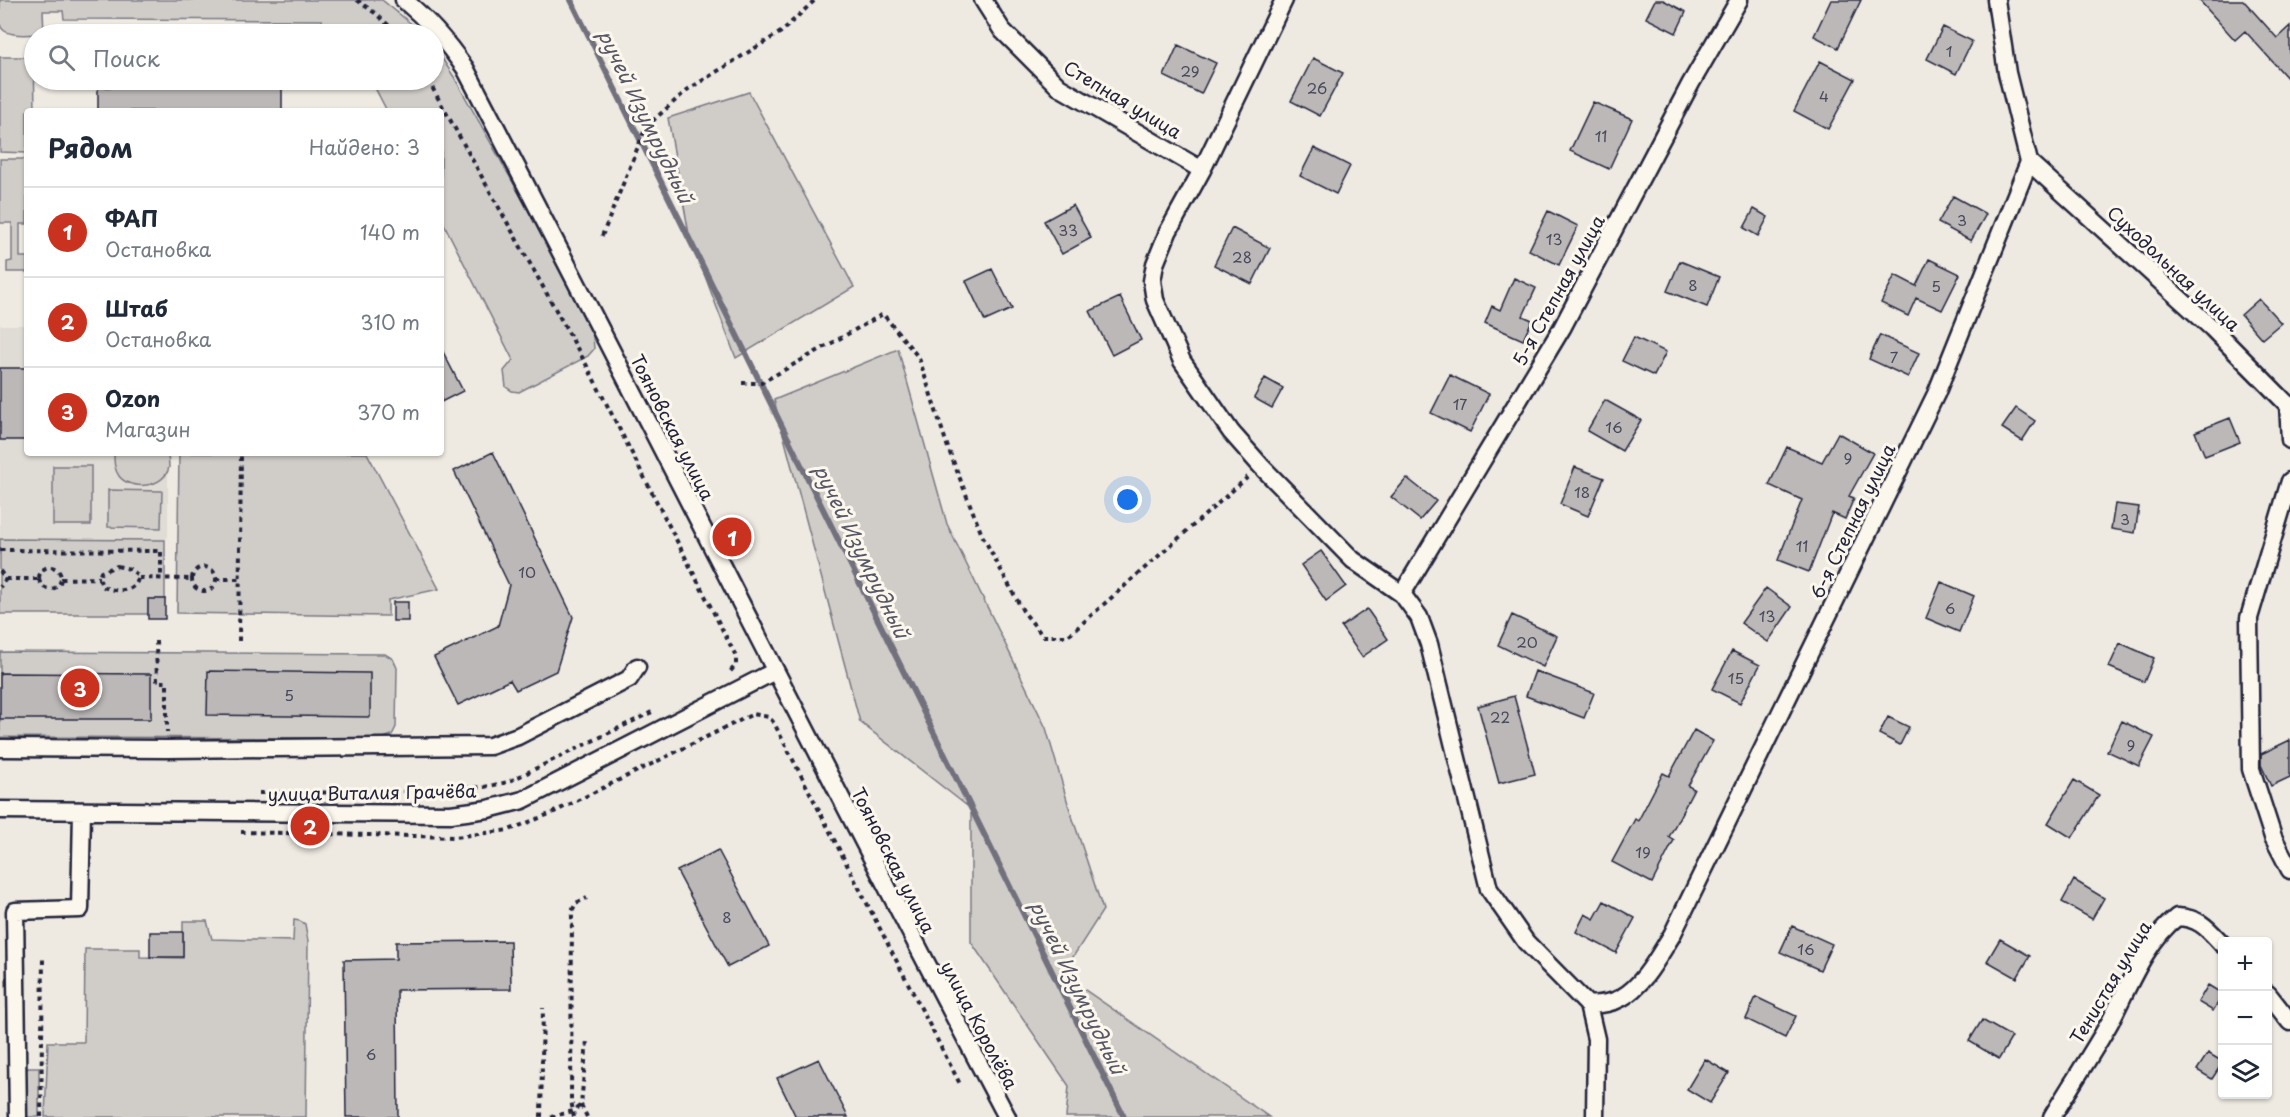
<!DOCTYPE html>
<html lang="ru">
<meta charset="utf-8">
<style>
:root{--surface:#fff;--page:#f2f2f3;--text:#1f2937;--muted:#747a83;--line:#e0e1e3;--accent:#c8321e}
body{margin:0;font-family:"Playpen Sans",sans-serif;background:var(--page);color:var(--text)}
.controls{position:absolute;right:18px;bottom:18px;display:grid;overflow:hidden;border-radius:6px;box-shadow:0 2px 4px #0004}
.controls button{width:54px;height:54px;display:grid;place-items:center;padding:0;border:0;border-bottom:2px solid var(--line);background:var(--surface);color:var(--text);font:30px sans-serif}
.you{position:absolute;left:1128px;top:500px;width:21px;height:21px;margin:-15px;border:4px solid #fff;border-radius:50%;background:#1a73e8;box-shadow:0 0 0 9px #1a73e833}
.badge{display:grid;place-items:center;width:39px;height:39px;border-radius:50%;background:var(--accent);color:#fff;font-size:20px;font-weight:700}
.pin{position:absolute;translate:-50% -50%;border:3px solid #fff;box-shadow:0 2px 6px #0006}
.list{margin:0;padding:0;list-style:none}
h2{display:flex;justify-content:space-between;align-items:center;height:78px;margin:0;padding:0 24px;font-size:26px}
h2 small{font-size:20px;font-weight:400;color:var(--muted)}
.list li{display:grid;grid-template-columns:39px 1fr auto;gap:18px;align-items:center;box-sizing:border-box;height:90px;padding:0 24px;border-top:2px solid var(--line)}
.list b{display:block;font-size:22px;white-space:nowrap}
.list p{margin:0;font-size:20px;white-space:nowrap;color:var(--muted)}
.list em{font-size:20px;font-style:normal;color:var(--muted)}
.icon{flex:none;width:33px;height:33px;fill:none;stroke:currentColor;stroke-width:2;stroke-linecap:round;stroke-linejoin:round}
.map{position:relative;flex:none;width:2290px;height:1117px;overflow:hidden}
.search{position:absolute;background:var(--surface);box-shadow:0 2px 4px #0004;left:24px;top:24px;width:420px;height:66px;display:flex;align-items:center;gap:15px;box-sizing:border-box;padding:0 21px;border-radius:33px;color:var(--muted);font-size:22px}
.panel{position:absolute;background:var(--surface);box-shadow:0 2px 4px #0004;left:24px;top:108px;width:420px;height:348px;border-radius:6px}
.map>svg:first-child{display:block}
.built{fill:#dfdbd5}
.green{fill:#d0cdc9;stroke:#797882;stroke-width:1.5}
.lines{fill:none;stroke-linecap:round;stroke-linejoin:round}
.stream{stroke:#716f7c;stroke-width:6}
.building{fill:#bcb8b8;stroke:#22223b;stroke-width:1.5}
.street-casing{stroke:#22223b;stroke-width:21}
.path{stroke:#22223b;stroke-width:4;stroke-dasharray:4.5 4.5;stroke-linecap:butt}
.street{stroke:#fbf7ec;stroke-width:16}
.labels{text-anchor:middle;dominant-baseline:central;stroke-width:6;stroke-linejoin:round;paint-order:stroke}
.number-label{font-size:15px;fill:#48485a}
.street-label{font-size:18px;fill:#22223b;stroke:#fbf7ec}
.water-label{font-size:20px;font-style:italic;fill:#575666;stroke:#fbf7ec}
</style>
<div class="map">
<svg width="2290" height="1117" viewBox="0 0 2290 1117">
<rect width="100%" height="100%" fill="#eeeae2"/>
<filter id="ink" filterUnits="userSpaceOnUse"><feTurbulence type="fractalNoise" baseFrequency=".0167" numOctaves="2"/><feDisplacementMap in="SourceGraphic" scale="12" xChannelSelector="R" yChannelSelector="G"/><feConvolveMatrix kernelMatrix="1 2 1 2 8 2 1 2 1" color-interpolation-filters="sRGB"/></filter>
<g filter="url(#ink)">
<path class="built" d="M0,325H27V453H168V536L165,540L0,539Z"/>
<path class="green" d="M0,0H382L424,34H348L346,30L337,34H323L322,20L64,19L63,11H43L44,34C32,34 2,39 0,24C0,17 0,8 0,0Z
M434,46L454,77L592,324L594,349L588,356L519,392L512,391L506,387L504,371L513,360L441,218V111H387L371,80H434Z
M0,57H34L35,111H27V153L0,152Z
M749,92L854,287L736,358L689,234L668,118Z
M0,159H27V224H20V257H27V272H7V262L12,261V223H0Z
M898,349L947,524L1046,728L1069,807L1103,910L1062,974L1269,1117H1066L1069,1086L971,942V809L860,722L774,400Z
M114,453H168C168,457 169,463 169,467C165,488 130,491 119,476C114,469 114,461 114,453Z
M179,453H367L439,589L388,600V616L177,613Z
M53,466H91V525H53Z
M108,490L162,491L161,528L108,527Z
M0,539L165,540V599H148V614H0Z
M0,652L385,654L393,659L397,668L396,727L392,735L383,738L0,737Z
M294,920L300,921L305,924L308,941L306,1117H45L48,1042H84L85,949H140V957L183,958V921H207L212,939L293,941Z
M28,1068H39V1117H24V1074Z"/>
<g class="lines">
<path class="stream" d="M571,0L1124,1117"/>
</g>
<path class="building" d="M1655,0H1663L1686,12L1676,33L1646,18Z
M1831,0H1861L1838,48L1814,36Z
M2199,0H2243L2277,38L2290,26V81L2245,31L2235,40Z
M1943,27L1972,41L1956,74L1927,59Z
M1178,45L1216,63L1201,94L1164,76Z
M1313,58L1343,73L1320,116L1291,101Z
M1820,61L1855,79L1828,129L1794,111Z
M146,80H282V111H98V87H146Z
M1593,102L1632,119L1609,169L1570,151Z
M1314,148L1350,166L1336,194L1300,176Z
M1953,196L1986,214L1971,241L1938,223Z
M1073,205L1091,238L1062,254L1044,221Z
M1754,209L1768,217L1758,236L1744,228Z
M1548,211L1578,226L1559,265L1529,250Z
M1232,228L1270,248L1252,284L1214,265Z
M1929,259L1960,274L1942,310L1916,298L1908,316L1881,303L1895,275L1916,286Z
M1680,261L1719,277L1707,307L1667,291Z
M992,269L1012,309L985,321L966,281Z
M1514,278L1536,288L1523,316L1532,320L1523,340L1485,323L1492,306L1500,310Z
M1120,297L1141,340L1112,355L1090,311Z
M2259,299L2281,323L2262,339L2241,315Z
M1880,335L1919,353L1908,377L1869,359Z
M1634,337L1666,352L1654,376L1622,361Z
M441,348L463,391L441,402Z
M0,368H27V440H0Z
M1450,375L1489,394L1470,432L1431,413Z
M1265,378L1283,388L1272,408L1254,398Z
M1605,400L1641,420L1622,451L1587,431Z
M2016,408L2035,421L2022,441L2002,428Z
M2230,418L2240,442L2205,456L2195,432Z
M1838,433L1873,453L1849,496L1854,498L1845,519L1832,513L1809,572L1778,560L1802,500L1769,485L1787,447L1822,462Z
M493,452L573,617L556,671L516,690L510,680L458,705L434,657L498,626L509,585L454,471Z
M1575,467L1604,478L1588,516L1560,504Z
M1407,478L1436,501L1420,520L1391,497Z
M2115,504L2139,507L2135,533L2111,529Z
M1321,551L1346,586L1326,601L1301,565Z
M1941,582L1974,596L1959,632L1926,618Z
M1766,588L1792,607L1768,642L1741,623Z
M148,599H165V619H148Z
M393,602H408V621H393Z
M1367,609L1388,639L1362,657L1341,627Z
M1512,615L1557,636L1543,667L1498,645Z
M2120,643L2154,658L2144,682L2109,667Z
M1732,651L1760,665L1740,703L1712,689Z
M208,671L370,673V717L207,715Z
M1535,671L1594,693L1584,718L1526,696Z
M0,673L151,674V719H0Z
M1514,696L1535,774L1499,783L1478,706Z
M1888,717L1909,727L1900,745L1879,734Z
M2122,721L2154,737L2139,766L2107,751Z
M1694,730L1713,741L1688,786L1694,789L1669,837L1674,840L1652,883L1612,862L1635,819L1638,821L1663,773L1669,776Z
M2290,740V777L2271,786L2261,765V754Z
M2074,780L2099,795L2072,838L2048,823Z
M718,850L769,946L728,967L677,871Z
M2074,880L2104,898L2092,919L2062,902Z
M1604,901L1635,918L1616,953L1576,932L1585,914L1594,919Z
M1792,926L1832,944L1820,970L1780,952Z
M150,932H183V957H150Z
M2000,939L2030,956L2017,978L1987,961Z
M510,941L511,989L397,990L398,1117H346L344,960L396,959V942Z
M2208,985L2223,994L2213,1011L2198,1002Z
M1756,997L1796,1016L1785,1038L1746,1019Z
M1982,1020L2012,1037L1999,1059L1969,1041Z
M2208,1053L2223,1062L2212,1079L2197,1070Z
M819,1059L848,1117H796L777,1078Z
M1705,1059L1729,1073L1710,1103L1687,1089Z"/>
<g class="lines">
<g class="street-casing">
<path id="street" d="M404,0C428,20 447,42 465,68C648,417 823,769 1007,1117
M983,0L1002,30L1059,87L1202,170
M1284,0L1202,170L1168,232L1155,264L1152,281L1155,300L1182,361L1231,432L1261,466L1353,560L1402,594L1419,617L1429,644L1489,889L1526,942L1588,1005L1596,1039L1595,1117
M2029,162L2212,328L2290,407
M2288,404L2290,440
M2290,481L2249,618L2251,769L2273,837L2290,870
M1402,594L1562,328L1691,83L1739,0
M0,748L167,749L490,746L518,736L629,679L637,667
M0,810L451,814L488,809L523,800L775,671
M2268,994L2290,1022
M1588,1005C1599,1004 1611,1004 1621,998C1644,985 1658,957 1672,935L1936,394L2029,162L2007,73L1996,0
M18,1117L15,911L80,909L82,811
M2052,1117C2071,1085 2092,1054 2110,1022C2129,986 2145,942 2177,917C2200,918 2207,928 2222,944"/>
</g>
<path class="path" d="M357,0L375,13L398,34
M428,80L587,366L736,656V665L728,674
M602,236L646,127L687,90L781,32L815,0
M742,383H761L883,314L919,358L948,448L982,535L1023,611L1043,636H1068L1249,476
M0,550L161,551V578
M117,566L130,569L138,575C139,593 114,593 102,586L99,578L101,572Z
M192 579a12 12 0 1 1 24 0a12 12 0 1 1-24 0Z
M39 578a11 11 0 1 1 22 0a11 11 0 1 1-22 0Z
M0,571L6,579L0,587
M139,578L192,579
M6,579H39
M61,579L99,578
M216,579H240
M156,641L157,682H167V732
M239,641L241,453
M259,793L388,792L484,787L508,782L654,711
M241,832L455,837L509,830L552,813L753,714L769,717L774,723L961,1086
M41,1117L43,959
M541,1117L543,1008
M551,1117L573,1111L581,1105
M574,1117L571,1100L572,911L576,903L587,898
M587,1117L581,1105L587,1040"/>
<use href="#street" class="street"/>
</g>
</g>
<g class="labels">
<g class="number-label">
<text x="1949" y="50">1</text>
<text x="1190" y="70">29</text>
<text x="1317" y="87">26</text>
<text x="1824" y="95">4</text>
<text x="1601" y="135">11</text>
<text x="1962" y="219">3</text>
<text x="1068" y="229">33</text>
<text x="1554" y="238">13</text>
<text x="1242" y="256">28</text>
<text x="1693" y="284">8</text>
<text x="1936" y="285">5</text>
<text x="1894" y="356">7</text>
<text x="1460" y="403">17</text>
<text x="1614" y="426">16</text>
<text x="1848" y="457">9</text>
<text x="1582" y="491">18</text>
<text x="2125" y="518">3</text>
<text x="1802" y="545">11</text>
<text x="527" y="571">10</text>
<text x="1950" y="607">6</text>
<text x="1767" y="615">13</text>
<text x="1527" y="641">20</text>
<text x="1736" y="677">15</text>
<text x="289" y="694">5</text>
<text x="1500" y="716">22</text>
<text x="2131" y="744">9</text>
<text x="1643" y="851">19</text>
<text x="727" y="916">8</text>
<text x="1806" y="948">16</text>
<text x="371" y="1053">6</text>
</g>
<g class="street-label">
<text transform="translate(1123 99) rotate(31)">Степная улица</text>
<text transform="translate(2174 268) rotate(43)">Суходольная улица</text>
<text transform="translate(1558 290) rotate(-61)">5-я Степная улица</text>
<text transform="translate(673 427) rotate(63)">Тояновская улица</text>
<text transform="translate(1852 521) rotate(-64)">6-я Степная улица</text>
<text transform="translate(372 792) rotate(-1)">улица Виталия Грачёва</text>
<text transform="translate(894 860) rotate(63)">Тояновская улица</text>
<text transform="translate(2110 982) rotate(-59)">Тенистая улица</text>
<text transform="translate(980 1025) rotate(62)">улица Королёва</text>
</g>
<g class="water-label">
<text transform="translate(646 116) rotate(64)">ручей Изумрудный</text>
<text transform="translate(862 551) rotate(64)">ручей Изумрудный</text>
<text transform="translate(1078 987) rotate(64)">ручей Изумрудный</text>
</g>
</g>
</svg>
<div class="controls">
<button>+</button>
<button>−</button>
<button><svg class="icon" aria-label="layers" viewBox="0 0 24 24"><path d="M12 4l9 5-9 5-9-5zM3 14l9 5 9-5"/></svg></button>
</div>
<div class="you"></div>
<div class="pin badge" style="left:732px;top:537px">1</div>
<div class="pin badge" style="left:310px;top:826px">2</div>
<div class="pin badge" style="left:80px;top:688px">3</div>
<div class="search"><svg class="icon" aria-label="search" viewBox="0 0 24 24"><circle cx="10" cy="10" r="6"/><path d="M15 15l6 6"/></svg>Поиск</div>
<section class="panel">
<h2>Рядом<small>Найдено: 3</small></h2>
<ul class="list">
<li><span class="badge">1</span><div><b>ФАП</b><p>Остановка</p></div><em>140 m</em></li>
<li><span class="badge">2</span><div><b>Штаб</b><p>Остановка</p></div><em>310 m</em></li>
<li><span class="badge">3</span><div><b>Ozon</b><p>Магазин</p></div><em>370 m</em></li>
</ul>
</section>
</div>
